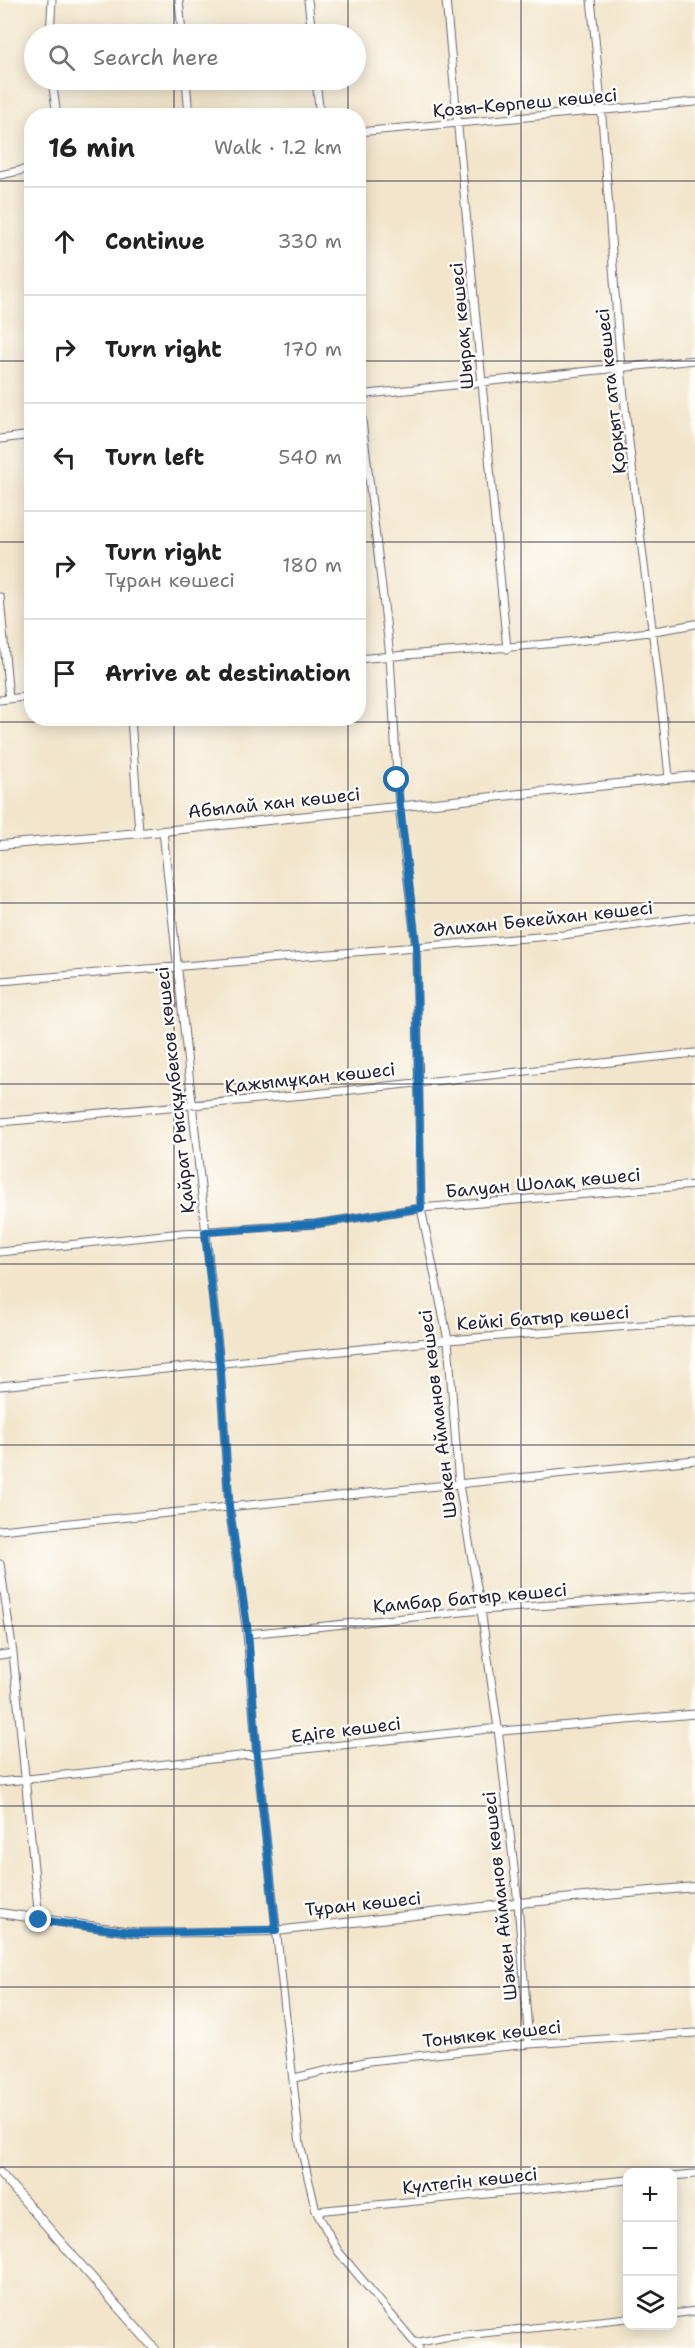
<!DOCTYPE html>
<meta charset="utf-8">
<style>
:root{--surface:#fff;--page:#f6f6f6;--text:#222;--muted:#767676;--line:#e0e0e0}
body{margin:0;font-family:"Shantell Sans",sans-serif;background:var(--page);color:var(--text)}
.controls{position:absolute;right:18px;bottom:18px;display:grid;overflow:hidden;border-radius:12px;box-shadow:0 3px 15px #0003}
.controls button{width:54px;height:54px;display:grid;place-items:center;padding:0;border:0;border-bottom:2px solid var(--line);background:var(--surface);color:var(--text);font:30px sans-serif}
.stop{position:absolute;width:18px;height:18px;margin:-14px;border:4px solid #1f6fb2;border-radius:50%;background:#fff}
.stop.end{background:#1f6fb2;border-color:#fff;box-shadow:0 2px 6px #0008}
.list{margin:0;padding:0;list-style:none}
h2{display:flex;justify-content:space-between;align-items:center;height:78px;margin:0;padding:0 24px;font-size:26px}
h2 small{font-size:20px;font-weight:400;color:var(--muted)}
.list li{display:grid;grid-template-columns:39px 1fr auto;gap:18px;align-items:center;box-sizing:border-box;height:108px;padding:0 24px;border-top:2px solid var(--line)}
.list b{display:block;font-size:22px;white-space:nowrap}
.list p{margin:0;font-size:20px;white-space:nowrap;color:var(--muted)}
.list em{font-size:20px;font-style:normal;color:var(--muted)}
.icon{flex:none;width:33px;height:33px;fill:none;stroke:currentColor;stroke-width:2;stroke-linecap:round;stroke-linejoin:round}
.map{position:relative;flex:none;width:695px;height:2348px;overflow:hidden}
.search{position:absolute;background:var(--surface);box-shadow:0 3px 15px #0003;left:24px;top:24px;width:342px;height:66px;display:flex;align-items:center;gap:15px;box-sizing:border-box;padding:0 21px;border-radius:33px;color:var(--muted);font-size:22px}
.panel{position:absolute;background:var(--surface);box-shadow:0 3px 15px #0003;left:24px;top:108px;width:342px;height:618px;border-radius:24px}
.map>svg:first-child{display:block}
.lines{fill:none;stroke-linecap:round;stroke-linejoin:round}
.minor-casing{stroke:#6b666d;stroke-width:9}
.tertiary-casing{stroke:#6b666d;stroke-width:10}
.minor{stroke:#fff;stroke-width:7}
.tertiary{stroke:#fff;stroke-width:8}
.route{stroke:#1f6fb2;stroke-width:8}
.grid{fill:none;stroke:#22223b;stroke-width:1.5;stroke-opacity:0.55}
.labels{text-anchor:middle;dominant-baseline:central;stroke-width:5;stroke-linejoin:round;paint-order:stroke}
.street-label{font-size:18px;fill:#22223b;stroke:#fdfcf7}
</style>
<div class="map">
<svg width="695" height="2348" viewBox="0 0 695 2348">
<rect width="100%" height="100%" fill="#fdfcf7"/>
<filter id="ink" filterUnits="userSpaceOnUse"><feTurbulence type="fractalNoise" baseFrequency=".0167" numOctaves="2"/><feDisplacementMap in="SourceGraphic" scale="12" xChannelSelector="R" yChannelSelector="G"/><feConvolveMatrix kernelMatrix="1 2 1 2 8 2 1 2 1" color-interpolation-filters="sRGB"/></filter>
<filter id="wash" filterUnits="userSpaceOnUse"><feTurbulence type="fractalNoise" baseFrequency=".008" numOctaves="4" result="noise"/><feDisplacementMap in="SourceGraphic" scale="24" xChannelSelector="R" yChannelSelector="G"/><feGaussianBlur stdDeviation="1.35" result="paint"/><feColorMatrix in="noise" values="0 0 0 0 0 0 0 0 0 0 0 0 0 0 0 0 0 1.4 0 .05"/><feComposite in="paint" operator="in"/></filter>
<g filter="url(#wash)">
<rect width="100%" height="100%" fill="#f2e5cb"/>
</g>
<g filter="url(#ink)">
<g class="lines">
<g class="minor-casing">
<path id="minor" d="M179,0L182,34
M308,0L312,34
M446,0L507,649
M591,0C605,122 610,245 621,367C634,504 656,641 669,778
M50,34L52,0
M52,80L57,116
M186,80L189,116
M316,80L320,116
M358,132L695,102
M0,175L32,168
M358,386L390,656L399,807L416,947L421,1208L448,1340L459,1485L481,1610L498,1728L518,1903L529,2044
M358,395L695,360
M0,439L32,435
M0,597L9,699
M358,659C471,649 584,645 695,624
M0,700L32,696
M131,718L139,832
M163,831L220,1365L229,1506L247,1634L257,1756L300,2144L316,2211L338,2251L419,2348
M0,981L563,935L695,917
M0,1122L304,1095L695,1053
M0,1252L182,1233L315,1224L421,1208L695,1185
M0,1386L448,1340L695,1321
M0,1530L695,1460
M0,1564L13,1653L39,1920
M247,1634L481,1610L695,1595
M0,1655L13,1653
M0,1782L498,1728L502,1731L695,1714
M294,2078L369,2061L529,2044L695,2033
M672,2176L695,2174
M316,2211L628,2180
M672,2314L695,2311
M415,2343L445,2337L628,2318"/>
</g>
<g class="tertiary-casing">
<path id="tertiary" d="M0,845L163,831L695,776
M0,1913L138,1933L276,1931L518,1903L695,1887
M0,2173L154,2348"/>
</g>
<use href="#minor" class="minor"/>
<use href="#tertiary" class="tertiary"/>
</g>
</g>
<g class="lines" filter="url(#ink)">
<path class="route" d="M39,1920L138,1933L276,1930L257,1756L248,1634L229,1506L220,1365L205,1232L315,1224L421,1208L416,946L397,780"/>
</g>
<path class="grid" d="M174,0V34M348,0V34M521,0V2348M174,80V116M348,80V116M0,181H32M358,181H695M0,361H32M358,361H695M0,542H32M358,542H695M174,718V2348M348,718V2348M0,722H695M0,903H695M0,1084H695M0,1264H695M0,1445H695M0,1626H695M0,1806H695M0,1987H695M0,2167H695"/>
<g class="labels">
<g class="street-label">
<text transform="translate(525 103) rotate(-5)">Қозы-Көрпеш көшесі</text>
<text transform="translate(462 326) rotate(-95)">Шырақ көшесі</text>
<text transform="translate(611 391) rotate(-96)">Қорқыт ата көшесі</text>
<text transform="translate(274 803) rotate(-6)">Абылай хан көшесі</text>
<text transform="translate(543 919) rotate(-6)">Әлихан Бөкейхан көшесі</text>
<text transform="translate(310 1078) rotate(-6)">Қажымұқан көшесі</text>
<text transform="translate(175 1090) rotate(-96)">Қайрат Рысқұлбеков көшесі</text>
<text transform="translate(543 1183) rotate(-5)">Балуан Шолақ көшесі</text>
<text transform="translate(543 1318) rotate(-4)">Кейкі батыр көшесі</text>
<text transform="translate(438 1414) rotate(-97)">Шәкен Айманов көшесі</text>
<text transform="translate(470 1598) rotate(-5)">Қамбар батыр көшесі</text>
<text transform="translate(346 1730) rotate(-7)">Едіге көшесі</text>
<text transform="translate(500 1896) rotate(-96)">Шәкен Айманов көшесі</text>
<text transform="translate(363 1904) rotate(-6)">Тұран көшесі</text>
<text transform="translate(492 2034) rotate(-6)">Тоныкөк көшесі</text>
<text transform="translate(470 2181) rotate(-6)">Күлтегін көшесі</text>
</g>
</g>
</svg>
<div class="controls">
<button>+</button>
<button>−</button>
<button><svg class="icon" aria-label="layers" viewBox="0 0 24 24"><path d="M12 4l9 5-9 5-9-5zM3 14l9 5 9-5"/></svg></button>
</div>
<div class="stop" style="left:397px;top:780px"></div>
<div class="stop end" style="left:39px;top:1920px"></div>
<div class="search"><svg class="icon" aria-label="search" viewBox="0 0 24 24"><circle cx="10" cy="10" r="6"/><path d="M15 15l6 6"/></svg>Search here</div>
<section class="panel">
<h2>16 min<small>Walk · 1.2 km</small></h2>
<ul class="list">
<li><svg class="icon" aria-label="ahead" viewBox="0 0 24 24"><path d="M12 20V5M6 11l6-6 6 6"/></svg><div><b>Continue</b></div><em>330 m</em></li>
<li><svg class="icon" aria-label="right" viewBox="0 0 24 24"><path d="M7 20v-9h11M14 6l5 5-5 5"/></svg><div><b>Turn right</b></div><em>170 m</em></li>
<li><svg class="icon" aria-label="left" viewBox="0 0 24 24"><path d="M17 20v-9H6M10 6l-5 5 5 5"/></svg><div><b>Turn left</b></div><em>540 m</em></li>
<li><svg class="icon" aria-label="right" viewBox="0 0 24 24"><path d="M7 20v-9h11M14 6l5 5-5 5"/></svg><div><b>Turn right</b><p>Тұран көшесі</p></div><em>180 m</em></li>
<li><svg class="icon" aria-label="arrive" viewBox="0 0 24 24"><path d="M6 21V4h12l-3 4 3 4H6"/></svg><div><b>Arrive at destination</b></div></li>
</ul>
</section>
</div>
